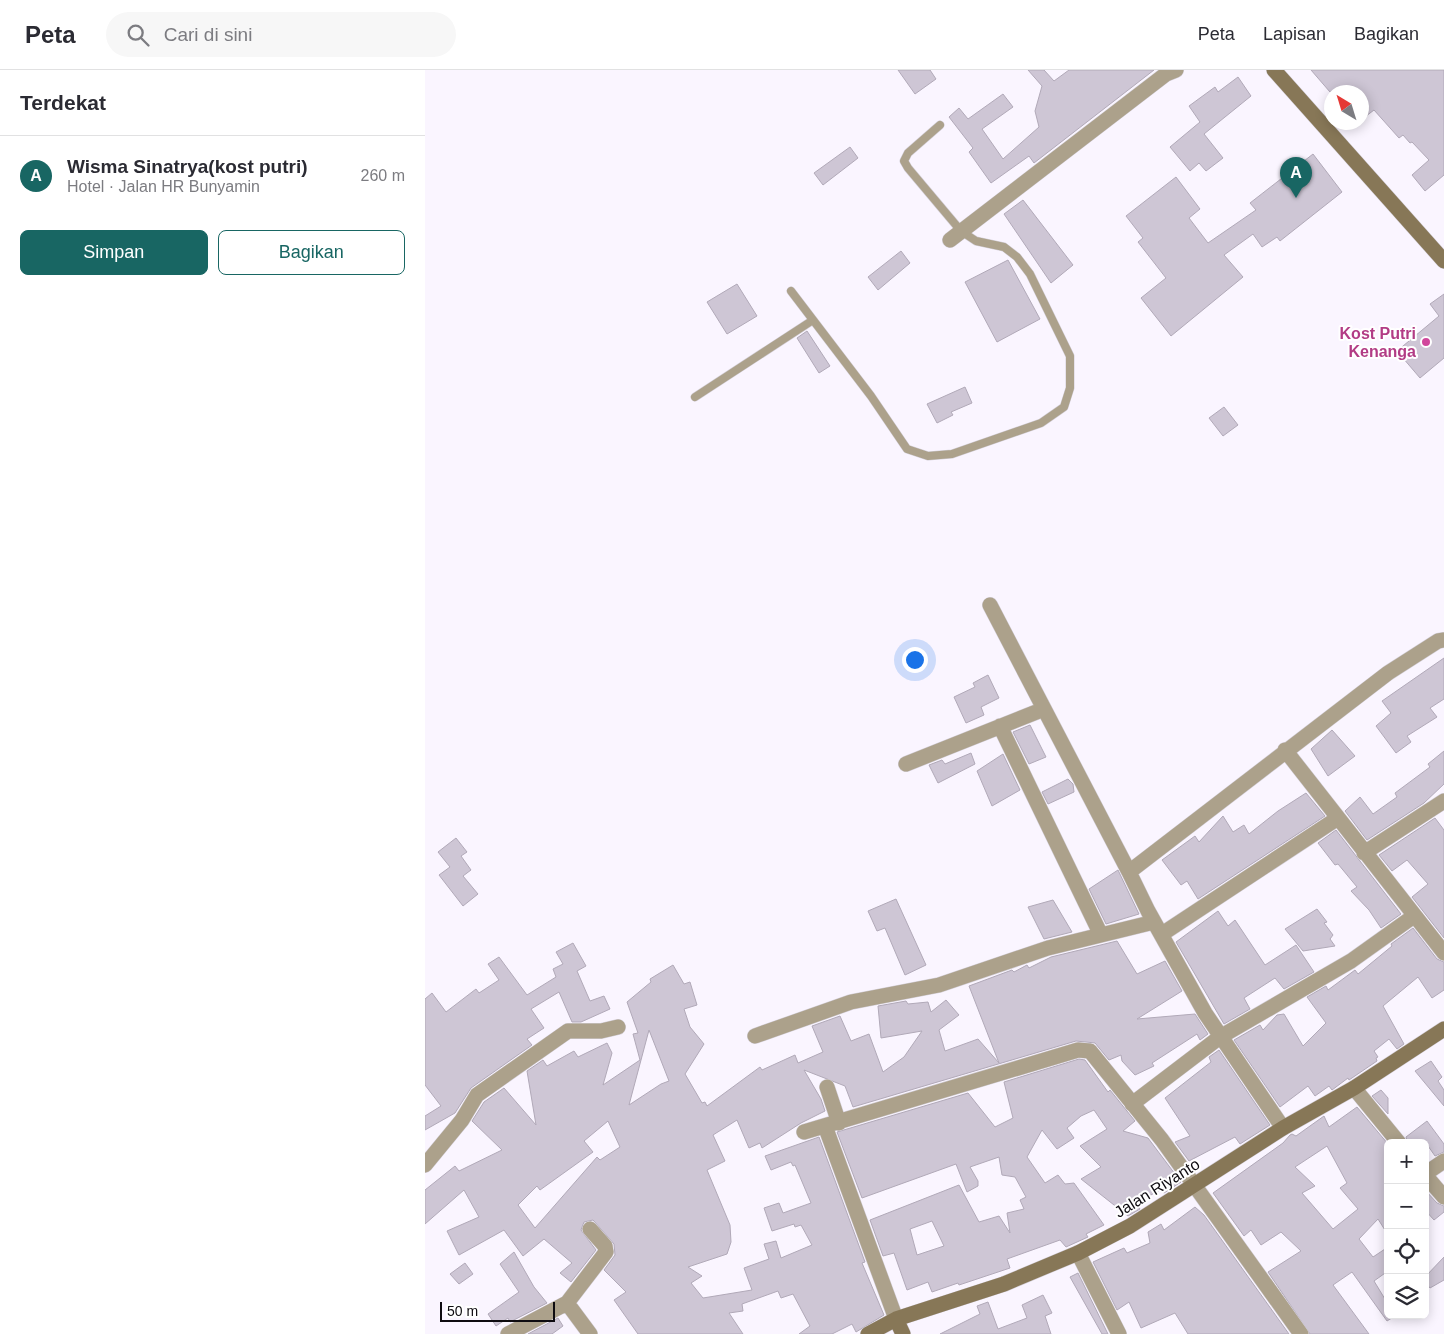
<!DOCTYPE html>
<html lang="id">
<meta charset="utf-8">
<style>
:root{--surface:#fff;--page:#f7f7f7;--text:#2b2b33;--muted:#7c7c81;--line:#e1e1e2;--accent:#186663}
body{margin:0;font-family:Helvetica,sans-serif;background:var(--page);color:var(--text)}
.controls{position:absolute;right:15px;bottom:15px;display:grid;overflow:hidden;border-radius:8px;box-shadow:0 2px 12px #0003}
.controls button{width:45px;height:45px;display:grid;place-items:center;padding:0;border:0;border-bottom:1px solid var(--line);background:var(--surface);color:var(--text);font:25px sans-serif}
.compass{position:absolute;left:899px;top:15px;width:45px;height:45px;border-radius:50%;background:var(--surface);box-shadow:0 2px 12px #0003;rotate:322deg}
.scale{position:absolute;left:15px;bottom:12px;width:115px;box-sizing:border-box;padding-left:5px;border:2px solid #0e0b10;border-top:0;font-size:14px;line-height:18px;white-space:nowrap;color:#0e0b10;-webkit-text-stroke:4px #fff;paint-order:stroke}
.you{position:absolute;left:489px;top:589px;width:18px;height:18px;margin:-12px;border:4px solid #fff;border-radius:50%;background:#1a73e8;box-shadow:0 0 0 8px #1a73e833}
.badge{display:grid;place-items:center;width:32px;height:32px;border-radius:50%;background:var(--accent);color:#fff;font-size:16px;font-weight:700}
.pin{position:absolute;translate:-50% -41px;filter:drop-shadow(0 1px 2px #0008)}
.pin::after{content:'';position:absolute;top:26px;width:18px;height:15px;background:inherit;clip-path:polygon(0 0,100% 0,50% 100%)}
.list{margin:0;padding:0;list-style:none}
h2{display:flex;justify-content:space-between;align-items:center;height:65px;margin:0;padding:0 20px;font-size:21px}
h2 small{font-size:16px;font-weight:400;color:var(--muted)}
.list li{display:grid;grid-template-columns:32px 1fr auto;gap:15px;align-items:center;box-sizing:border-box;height:80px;padding:0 20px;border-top:1px solid var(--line)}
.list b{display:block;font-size:19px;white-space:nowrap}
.list p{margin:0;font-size:16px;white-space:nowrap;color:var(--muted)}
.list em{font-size:16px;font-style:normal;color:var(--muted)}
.actions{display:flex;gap:10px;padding:15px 20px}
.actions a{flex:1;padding:11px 0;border:1px solid var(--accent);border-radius:8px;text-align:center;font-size:18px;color:var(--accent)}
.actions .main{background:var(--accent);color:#fff}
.icon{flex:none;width:28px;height:28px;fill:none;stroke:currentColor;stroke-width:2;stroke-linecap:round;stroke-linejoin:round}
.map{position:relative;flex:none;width:1019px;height:1264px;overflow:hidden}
header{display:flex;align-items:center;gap:30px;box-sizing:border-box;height:70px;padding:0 25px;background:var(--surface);border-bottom:1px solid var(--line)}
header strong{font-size:24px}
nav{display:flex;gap:28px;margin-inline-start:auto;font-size:18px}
.search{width:350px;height:45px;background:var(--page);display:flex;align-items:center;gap:12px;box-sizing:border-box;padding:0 18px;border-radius:28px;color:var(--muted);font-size:19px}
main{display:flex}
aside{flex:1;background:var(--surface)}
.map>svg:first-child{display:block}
.building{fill:#cec6d5;stroke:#b1a9b8;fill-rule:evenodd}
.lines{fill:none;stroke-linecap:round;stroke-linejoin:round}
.lane-casing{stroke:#d4d0d9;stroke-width:9}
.street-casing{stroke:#d4d0d9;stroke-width:16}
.secondary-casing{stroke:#d4d0d9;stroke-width:16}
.lane{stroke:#aca18b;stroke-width:8}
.street{stroke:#aca18b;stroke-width:15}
.secondary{stroke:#877757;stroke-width:15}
.hotel-dot{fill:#d1479c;stroke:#fff;stroke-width:2}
.labels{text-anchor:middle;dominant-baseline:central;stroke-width:4;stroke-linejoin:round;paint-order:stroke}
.hotel-label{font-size:16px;font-weight:bold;fill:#b23c85;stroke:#fff;text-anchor:end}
.street-label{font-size:16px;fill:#0e0b10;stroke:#fff}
</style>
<header>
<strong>Peta</strong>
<div class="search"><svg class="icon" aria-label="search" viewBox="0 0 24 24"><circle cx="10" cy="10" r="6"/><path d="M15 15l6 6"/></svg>Cari di sini</div>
<nav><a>Peta</a><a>Lapisan</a><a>Bagikan</a></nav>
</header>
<main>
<aside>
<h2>Terdekat<small></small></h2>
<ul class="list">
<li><span class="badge">A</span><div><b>Wisma Sinatrya(kost putri)</b><p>Hotel · Jalan HR Bunyamin</p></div><em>260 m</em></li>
</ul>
<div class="actions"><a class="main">Simpan</a><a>Bagikan</a></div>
</aside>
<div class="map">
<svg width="1019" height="1264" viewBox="0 0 1019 1264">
<rect width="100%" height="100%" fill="#faf5ff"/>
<path class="building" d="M473,0H505L511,9L490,24Z
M603,0H619L629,11L644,0H729L609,93L604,86L566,113L544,82L548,78L524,47L534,38L543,49L578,24L588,37L557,59L578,89L614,57L610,41L617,16Z
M886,0H1019V105L1000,121L987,105L1004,90L987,72L985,73L978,65L974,68L949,40L936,50V22H905Z
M813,7L826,26L779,64L798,88L781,101L774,93L765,101L745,77L775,52L764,36L790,17L793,22Z
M425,77L433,88L398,115L389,103Z
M888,84L917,122L855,171L852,167L837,177L828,164L799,185L818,207L746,266L716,228L741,208L713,172L718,168L701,146L751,107L775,139L764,148L783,173L831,140L825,133Z
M598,130L648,195L626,213L579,144Z
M476,181L485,193L453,220L443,207Z
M583,190L615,249L572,272L540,212Z
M312,214L332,246L302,264L282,232Z
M1019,224V288L995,308L972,281L1014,246L1005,234Z
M382,261L405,296L394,303L372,268Z
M540,317L547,333L526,342L528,345L512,353L502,334Z
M799,337L813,355L798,366L784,348Z
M1019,588V629L1005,638L1012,647L982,666L986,672L971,683L951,656L966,643L957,631Z
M563,605L574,628L556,637L559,645L541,653L529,627L550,617L548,613Z
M605,655L621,687L604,694L588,662Z
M907,660L930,686L903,706L886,679Z
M1019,681V714L999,733L942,770L920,741L935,727L948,744L972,727L970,723L1005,697L1003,694Z
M546,683L550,694L513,713L504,695L517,690L520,694Z
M578,684L595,720L567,736L552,701Z
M643,709L648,714L649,722L623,734L617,722Z
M881,723L900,746L773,829L762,811L756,815L737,790L770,766L774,772L798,746L808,762L819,755L824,764L853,741Z
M1010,748L1019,760V868L987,827L1003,814L982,790L967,801L954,785Z
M911,760L976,844L956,858L944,840L926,821L932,817L913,794L910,795L893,773Z
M31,768L42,782L36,786L46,800L38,806L53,824L38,836L14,805L25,797L13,782Z
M693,800L714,844L681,854L664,819Z
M471,829L501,895L480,905L460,858L452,861L443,841Z
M628,830L647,862L619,869L603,837Z
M892,839L902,852L899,853L908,865L905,869L910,876L878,881L860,859Z
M793,841L803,856L810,850L840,895L871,875L889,902L859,919L850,908L819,928L825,939L799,954L751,872Z
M988,858L1012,889L1019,892V920L1007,928L993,907L958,936L979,974L972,979L964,969L949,981L953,987L951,988L952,991L924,1010L923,1008L907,1020L904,1016L890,1026L883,1016L855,1037L809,970L835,955L838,960L852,945L859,944L878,976L901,953L882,927L901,916L903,920L930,900L933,904L967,876L966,874Z
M692,871L712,904L740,891L757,921L712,949L770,944L783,964L775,970L772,964L727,993L729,996L710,1005L697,991L696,985L684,990L670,973L651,971L428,1037L420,1016L379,1000L396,1029L400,1041L376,1053L337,1078L335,1073L324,1078L312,1050L288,1065L300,1091L282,1100L305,1155L306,1172L302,1184L263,1197L277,1206L266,1213L278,1228L327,1220L319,1198L344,1189L339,1174L351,1171L356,1188L387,1175L376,1155L370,1157L369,1154L347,1161L339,1138L354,1133L358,1143L386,1133L370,1095L368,1096L366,1092L346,1100L340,1086L394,1067L440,1192L437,1193L459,1245L431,1262L427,1254L407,1264H374L385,1256L368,1224L356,1228L353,1221L317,1234L318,1241L304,1243L318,1264H213L189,1230L201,1222L179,1200L190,1185L189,1174L168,1150L159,1152L156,1160L171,1180L146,1212L135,1203L147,1193L119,1169L98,1186L79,1160L34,1185L22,1161L54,1147L39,1120L0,1154V1120L30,1096L34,1101L77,1080L47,1051L59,1032L79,1018L111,1055L102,1001L118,990L122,996L149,981L153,987L182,973L187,983L178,1015L215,990L208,964L213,963L202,932L226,912L225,909L248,895L259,914L265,912L272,935L259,939L265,957L279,974L260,1004L277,1033L280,1032L282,1036L335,997L337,1000L370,985L373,993L398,982L387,956L415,946L426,971L444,964L458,1002L479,987L497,961L456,968L453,936L481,931L483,934L503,932L506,942L521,930L534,945L514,960L520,981L553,969L574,993L544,916L587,900L589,902L602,895L604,898L626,887ZM224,960L244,1011L236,1014L204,1035ZM183,1051L195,1077L175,1090L172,1087L110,1158L93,1135L112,1116L115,1120L168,1082L159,1071Z
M148,873L161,896L152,901L165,931L179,926L185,939L156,952H147L134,922L106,939L119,958L102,969L107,975L46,1018L30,1043L0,1060V1046L16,1036L0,1015V929L7,923L21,942L51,919L54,923L74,910L63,894L74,887L102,925L131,907L128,899L138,894L131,882Z
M794,980L845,1055L815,1074L810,1067L764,1091L750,1072L765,1066L740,1028L786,992L784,987Z
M654,989L660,990L683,1022L685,1020L710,1051L698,1061L723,1068L756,1112L739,1123L735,1120L711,1133L715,1139L703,1146L656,1109L676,1097L655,1076L682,1059L669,1040L656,1046L642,1058L649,1068L632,1079L617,1060L602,1087L620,1113L633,1105L640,1114L649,1113L679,1155L661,1164L663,1167L641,1177L635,1170L582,1189L585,1198L534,1215L533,1213L507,1222L503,1212L482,1220L469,1183L458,1186L445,1150L534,1115L554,1152L574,1146L585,1163L582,1143L599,1139L595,1130L601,1127L590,1107L577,1105L574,1087L545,1097L553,1111V1116L542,1122L531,1094L437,1128L412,1062L543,1023L570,1057L588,1048L579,1012ZM507,1151L519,1176L492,1185L485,1159Z
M1006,991L1017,1007L1013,1011L1019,1020V1036L990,1001Z
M956,1020L963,1028V1044L947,1026Z
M932,1037L963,1074V1165L953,1149L934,1169L948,1187L963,1177V1201L949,1211L963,1234V1245L970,1246L962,1251L927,1202L908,1215L944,1264H885L843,1202L876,1181L856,1162L836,1175L826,1160L819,1166L788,1123L858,1073L865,1065L867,1064L871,1066L899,1046L904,1057ZM902,1076L922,1113L915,1118L933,1139L908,1159L877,1123L890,1116L870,1097Z
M1002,1051L1019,1074V1082L1010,1086L1001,1073H983L981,1067Z
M1000,1120L1012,1133L1019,1136V1142L1009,1150L1000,1140Z
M770,1137L779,1145L864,1264H763L750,1243L716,1258L704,1232L692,1240L668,1192L699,1178L702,1183L725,1173L723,1162L736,1154L739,1160Z
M89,1182L109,1217L122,1233L85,1252L83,1248L71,1256L63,1244L94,1222L75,1194Z
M1019,1187V1210L1005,1218L1000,1212V1207Z
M40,1193L48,1204L34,1214L25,1204Z
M653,1203L683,1264H677L645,1207Z
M618,1225L627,1243L620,1246L626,1264H515L555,1244L552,1236L563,1232L573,1259L602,1248L597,1235Z
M133,1248L138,1256L127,1264H103Z"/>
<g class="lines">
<g class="lane-casing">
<path id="lane" d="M366,221L446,326L482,379L503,386L527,384L616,353L639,337L645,318V286L605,204L592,187L579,177L551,171L536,161L483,98L479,91L483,83L515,55
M270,327L388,250"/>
</g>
<g class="street-casing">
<path id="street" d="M525,170L741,4L751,0
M565,535L704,802
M575,656L676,865
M860,680L1019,883
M481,694L619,639
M939,783L1019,731
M737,864L913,748
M330,966L426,932L514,915L623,878L729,852
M402,1017L414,1053
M929,1018L974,1073
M707,1034L795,967L926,891L989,846
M400,1056L471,1249
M858,1058L780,943L723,841L704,802L963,603L1013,571L1019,570
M379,1062L653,980L665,981L737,1070L876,1264
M0,1095L37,1050L52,1025L143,961H176L193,957
M1000,1104L1019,1091
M1000,1105L1019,1127
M653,1183L694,1264
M142,1233L181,1182L180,1176L165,1159
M83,1264L142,1233L165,1264"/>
</g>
<g class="secondary-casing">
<path id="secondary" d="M849,0L1019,191
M471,1249L478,1264
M443,1264L471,1249L579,1214L653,1183L705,1156L858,1058L929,1018L1019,959"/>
</g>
<use href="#lane" class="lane"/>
<use href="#street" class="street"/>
<use href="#secondary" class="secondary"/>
</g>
<circle class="hotel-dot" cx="1001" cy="272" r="5"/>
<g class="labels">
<g class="hotel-label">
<text x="991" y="263">Kost Putri<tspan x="991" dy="18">Kenanga</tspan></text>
</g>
<g class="street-label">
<text transform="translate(732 1118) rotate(-32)">Jalan Riyanto</text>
</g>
</g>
</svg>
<div class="controls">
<button>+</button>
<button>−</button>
<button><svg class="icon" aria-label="locate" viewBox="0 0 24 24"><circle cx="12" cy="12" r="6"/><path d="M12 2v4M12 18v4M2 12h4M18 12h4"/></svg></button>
<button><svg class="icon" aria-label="layers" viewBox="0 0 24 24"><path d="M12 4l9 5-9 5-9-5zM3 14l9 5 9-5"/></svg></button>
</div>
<svg class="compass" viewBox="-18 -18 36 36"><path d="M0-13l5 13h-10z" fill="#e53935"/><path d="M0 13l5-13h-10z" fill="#7c7c81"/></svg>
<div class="scale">50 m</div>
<div class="you"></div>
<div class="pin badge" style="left:871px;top:128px">A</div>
</div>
</main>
